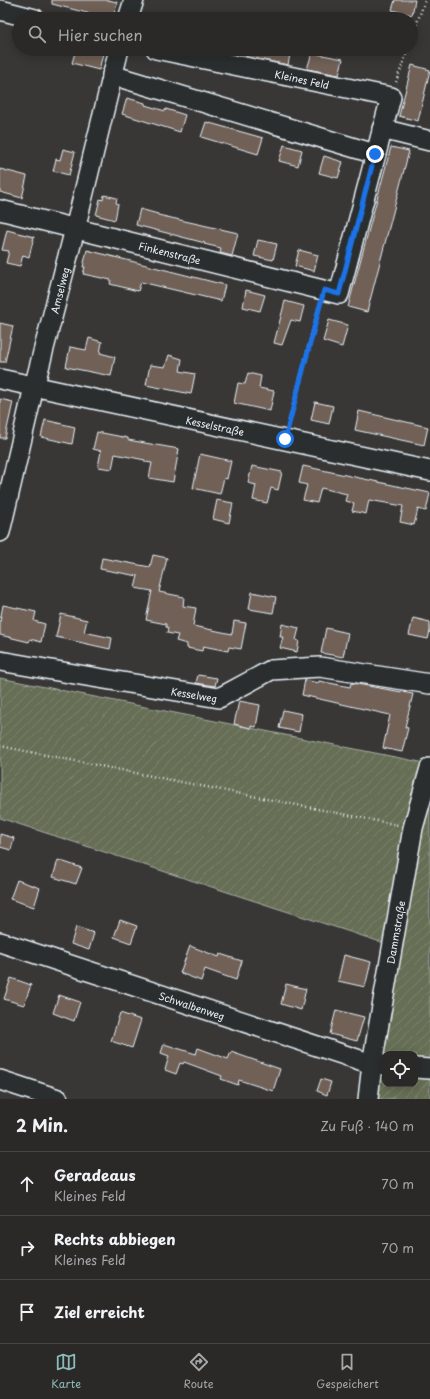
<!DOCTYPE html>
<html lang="de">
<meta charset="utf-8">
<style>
:root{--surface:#2a2928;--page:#363534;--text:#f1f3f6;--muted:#a5a6a8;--line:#464545;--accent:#8bbbb9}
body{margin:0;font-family:"Playpen Sans",sans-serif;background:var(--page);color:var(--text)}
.controls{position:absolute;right:12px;bottom:12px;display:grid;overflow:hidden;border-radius:8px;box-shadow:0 2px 10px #0003}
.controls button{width:36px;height:36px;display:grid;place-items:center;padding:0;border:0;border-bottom:1px solid var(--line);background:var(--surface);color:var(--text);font:20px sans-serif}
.stop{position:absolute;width:12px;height:12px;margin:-9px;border:3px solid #1a73e8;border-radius:50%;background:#fff}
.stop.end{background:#1a73e8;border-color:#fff;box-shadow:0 1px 4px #0008}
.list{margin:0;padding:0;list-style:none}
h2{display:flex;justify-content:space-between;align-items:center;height:52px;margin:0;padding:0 16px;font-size:17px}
h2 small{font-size:13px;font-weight:400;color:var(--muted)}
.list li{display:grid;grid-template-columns:26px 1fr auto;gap:12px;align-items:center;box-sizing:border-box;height:64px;padding:0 16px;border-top:1px solid var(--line)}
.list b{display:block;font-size:15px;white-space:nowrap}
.list p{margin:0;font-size:13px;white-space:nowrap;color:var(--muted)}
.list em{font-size:13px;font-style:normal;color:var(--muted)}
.icon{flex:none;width:22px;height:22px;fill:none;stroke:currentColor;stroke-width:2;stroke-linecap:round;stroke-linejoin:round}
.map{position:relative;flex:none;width:430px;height:1099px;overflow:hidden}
.search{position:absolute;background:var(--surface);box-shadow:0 2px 10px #0003;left:12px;right:12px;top:12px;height:44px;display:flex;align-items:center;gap:10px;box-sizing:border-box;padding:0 14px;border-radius:22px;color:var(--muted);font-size:15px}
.sheet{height:244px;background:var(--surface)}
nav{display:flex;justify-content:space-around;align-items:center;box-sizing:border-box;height:56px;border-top:1px solid var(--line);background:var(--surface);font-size:11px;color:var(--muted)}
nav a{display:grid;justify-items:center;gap:2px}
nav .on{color:var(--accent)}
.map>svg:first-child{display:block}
.garden{fill:url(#garden-furrows);stroke:#a7b0a6;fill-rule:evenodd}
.building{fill:#706057;stroke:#e8f1f8}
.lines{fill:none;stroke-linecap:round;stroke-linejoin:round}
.minor-casing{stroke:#e8f1f8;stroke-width:22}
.path{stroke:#e8f1f8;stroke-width:2.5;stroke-dasharray:1 3;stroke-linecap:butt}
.minor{stroke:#2a2d2e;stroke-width:19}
.route{stroke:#1a73e8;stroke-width:5}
.labels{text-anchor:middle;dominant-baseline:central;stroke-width:4;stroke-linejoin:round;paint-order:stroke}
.street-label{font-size:10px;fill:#e8f1f8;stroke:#2a2d2e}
</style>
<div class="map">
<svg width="430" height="1099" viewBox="0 0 430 1099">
<defs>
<pattern id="garden-furrows" width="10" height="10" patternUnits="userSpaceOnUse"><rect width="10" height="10" fill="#666e54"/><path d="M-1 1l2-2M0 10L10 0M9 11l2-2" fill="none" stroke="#7c836d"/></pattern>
</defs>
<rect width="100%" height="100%" fill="#383736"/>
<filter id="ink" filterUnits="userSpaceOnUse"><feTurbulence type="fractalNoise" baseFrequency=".025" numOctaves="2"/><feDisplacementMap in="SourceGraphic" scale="8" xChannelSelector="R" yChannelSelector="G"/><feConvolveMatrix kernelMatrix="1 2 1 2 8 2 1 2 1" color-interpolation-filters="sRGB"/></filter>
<g filter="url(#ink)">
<path class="garden" d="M0,678L430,764V1099H368L396,947L0,818ZM385,1054H415V1084H385Z"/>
<path class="building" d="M52,0H108L117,2L113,19H111L52,4Z
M395,0H415L412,15L392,10Z
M76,49H85L103,54L99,70L72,63Z
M233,49H291L288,65L233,54Z
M312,53L343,59L339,75L307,69Z
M412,65L430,70L418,121L399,116Z
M127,98L145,103V105L165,111L166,109L185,115L180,132L122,114Z
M206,122L263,138L258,154L201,137Z
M284,145L302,150L298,166L279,161Z
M391,147L409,151L367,312L348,307Z
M63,149L75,152L69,175L53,171L56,159L60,160Z
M324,156L343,162L338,178L319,173Z
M0,169L27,176L22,198L0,192Z
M104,195L117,198L116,203L118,204L115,220L96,215L100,199L103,200Z
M140,209L158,214V215L238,233L232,256L220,253L221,248L204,244L205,243L136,225Z
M7,230L34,237L29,257L23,255L20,266L6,263L9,251L2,250Z
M258,240L277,244L273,260L254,256Z
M87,250L225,285L221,301L141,282L138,291L110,284L111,280L83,274L85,267H83Z
M299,250L318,255L314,271L295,266Z
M246,290L265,295L260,311L243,307Z
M285,301L304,306L300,322L291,320L282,345L274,343Z
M329,320L348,325L342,347L323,341Z
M0,323L13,326L5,362H0Z
M89,338L102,342L100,353L115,357L111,376L66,367L70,347L86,350Z
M169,355L182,359L180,371L195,374L191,394L146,385L150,365L165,367Z
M248,373L261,376L259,388L274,391L270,411L234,403L238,383L245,384Z
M0,399L13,402L5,438H0Z
M315,402L333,406L329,424L311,420Z
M359,411L428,427L424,445L355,430Z
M45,420L75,427L72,444L41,437Z
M97,432L128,438V440L179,449L173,482L149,478L152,463L145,462V460L115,454L112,469L98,467L101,451L93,449Z
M200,454L231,461L227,479L224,478L220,494L193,488Z
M252,466L282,472L278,490L271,488L267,503L253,500L256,485L248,483Z
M303,466L430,493L426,511L418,509L414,525L400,522L403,506L369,500L366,514L352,511L354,503L345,501L347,494L321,488L317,503L303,500L307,485L299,483Z
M217,500L233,503L229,523L213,519Z
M153,555L167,558L159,592L184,597L183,606L196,608L193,626L232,634L234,621L246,623L241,649L229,647L228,651L203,646L202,651L187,648V644L176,641L178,635L167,633L168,628L166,627V624L146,620L152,591L135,588L138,576L100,569L102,558L150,567Z
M252,592L276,597L273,613L249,609Z
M3,605L36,612L34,621L45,624L41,642L30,639L29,642L0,635V621Z
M61,614L87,620L84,632L112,638L110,649L56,637Z
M413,618L430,622V631L428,639L409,635Z
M282,624L299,628L296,640L299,641L297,652L280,648L283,637H280Z
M326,628L348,633L343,657L321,653Z
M198,675L217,678L215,686L196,683Z
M305,680L318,683L319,681L350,687L351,683L413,694L405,727L408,728L402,752L383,748L390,715L302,695Z
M239,701L260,705L256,727L251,726V728L234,724Z
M283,710L302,714L299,732L279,728Z
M0,834L14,838L11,850L0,847Z
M58,860L82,868L76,884L53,877Z
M17,880L40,888L34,907L10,899Z
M120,920L137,926L131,943L114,937Z
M76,927L94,933L89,950L71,944Z
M190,946L219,957L220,954L242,961L236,980L205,969L201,981L180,973Z
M344,955L371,962L365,987L338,981Z
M11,978L31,985L24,1005L4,999Z
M286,984L306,989L301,1010L281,1004Z
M59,995L80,1002L74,1021L53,1013Z
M336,1010L364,1017L357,1041L330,1034Z
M120,1013L141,1020L132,1048L111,1041Z
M164,1044L196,1054L198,1048L228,1059L231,1052L280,1069L273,1091L239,1080L238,1085L221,1079L222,1076L184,1062L183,1064L180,1063L176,1074L165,1070L169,1056L161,1053Z
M321,1079L331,1082L327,1095L317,1091Z"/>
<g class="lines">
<g class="minor-casing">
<g id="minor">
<path d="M0,10L35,19"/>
<path d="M128,19L134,0"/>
<path d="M112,75L375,154"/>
<path d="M382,129L430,141"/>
<path id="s1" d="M0,210L339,294L391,97L156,49"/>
<path id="s2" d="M0,379L430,471"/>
<path id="s3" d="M0,532L34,387L75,229L119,49"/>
<path id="s4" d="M0,661L86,676L219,698L271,670L320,667L430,684"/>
<path id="s5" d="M0,942L372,1064L385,1065"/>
<path d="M415,1068L430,1069"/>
<path d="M0,1080L58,1099"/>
<path id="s6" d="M368,1099L372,1064L413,828L430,768"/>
</g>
</g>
<path class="path" d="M411,40L425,0
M396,82L408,49
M288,425L319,306
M0,746L398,825"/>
<use href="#minor" class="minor"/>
</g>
</g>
<g class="lines" filter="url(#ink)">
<path class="route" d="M285,439L324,290L339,294L375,154"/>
</g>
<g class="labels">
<g class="street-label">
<text transform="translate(302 79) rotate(12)">Kleines Feld</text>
<text stroke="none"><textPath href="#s1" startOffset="175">Finkenstraße</textPath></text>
<text stroke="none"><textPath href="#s3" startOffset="249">Amselweg</textPath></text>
<text stroke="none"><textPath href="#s2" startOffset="220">Kesselstraße</textPath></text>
<text stroke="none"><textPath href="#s4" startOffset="197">Kesselweg</textPath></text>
<text stroke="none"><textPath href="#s6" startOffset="169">Dammstraße</textPath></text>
<text stroke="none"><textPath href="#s5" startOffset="202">Schwalbenweg</textPath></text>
</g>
</g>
</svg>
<div class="controls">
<button><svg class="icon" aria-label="locate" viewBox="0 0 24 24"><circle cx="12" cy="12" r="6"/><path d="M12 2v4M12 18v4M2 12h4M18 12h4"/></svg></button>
</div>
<div class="stop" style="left:285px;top:439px"></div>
<div class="stop end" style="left:375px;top:154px"></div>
<div class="search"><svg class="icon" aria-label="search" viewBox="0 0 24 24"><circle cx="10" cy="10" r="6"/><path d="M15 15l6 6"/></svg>Hier suchen</div>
</div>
<section class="sheet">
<h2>2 Min.<small>Zu Fuß · 140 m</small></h2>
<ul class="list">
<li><svg class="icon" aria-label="ahead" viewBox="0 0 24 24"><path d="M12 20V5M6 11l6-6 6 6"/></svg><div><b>Geradeaus</b><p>Kleines Feld</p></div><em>70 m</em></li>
<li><svg class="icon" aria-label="right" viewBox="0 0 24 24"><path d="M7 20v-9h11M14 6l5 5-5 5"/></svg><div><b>Rechts abbiegen</b><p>Kleines Feld</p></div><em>70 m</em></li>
<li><svg class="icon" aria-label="arrive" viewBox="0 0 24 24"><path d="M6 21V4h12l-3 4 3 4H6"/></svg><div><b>Ziel erreicht</b></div></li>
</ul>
</section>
<nav>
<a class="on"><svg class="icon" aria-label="map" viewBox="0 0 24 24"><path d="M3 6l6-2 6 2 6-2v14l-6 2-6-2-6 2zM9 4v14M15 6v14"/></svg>Karte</a>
<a><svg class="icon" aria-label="directions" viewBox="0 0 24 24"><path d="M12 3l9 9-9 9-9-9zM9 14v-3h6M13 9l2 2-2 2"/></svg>Route</a>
<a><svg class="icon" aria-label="saved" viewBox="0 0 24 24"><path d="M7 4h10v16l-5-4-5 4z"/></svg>Gespeichert</a>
</nav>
